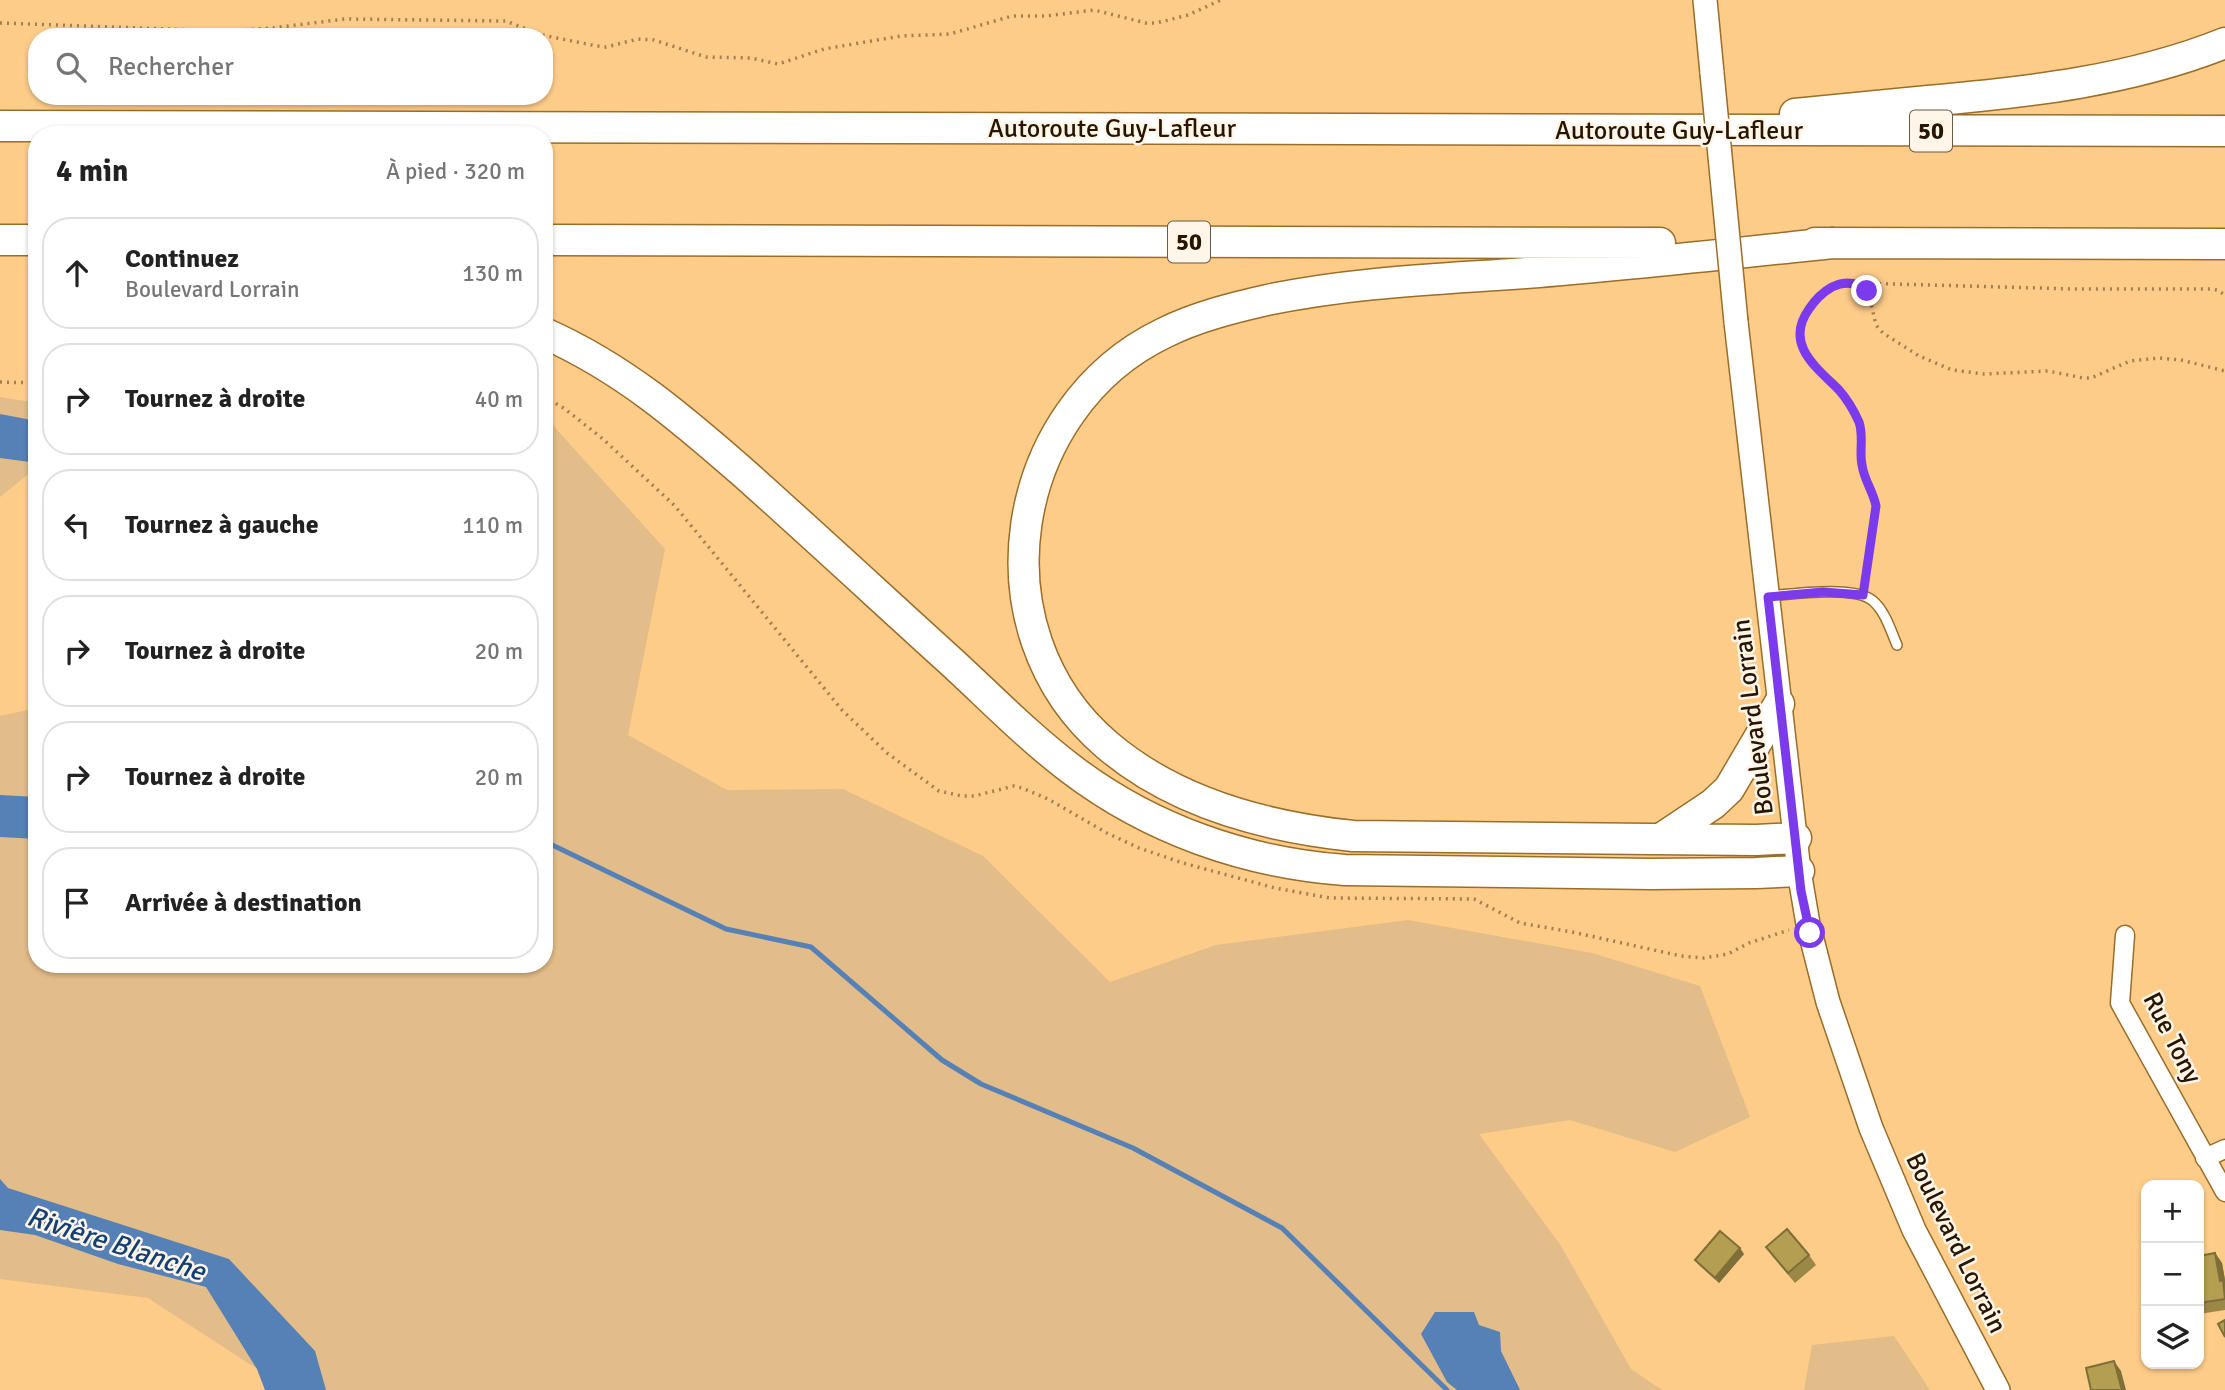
<!DOCTYPE html>
<html lang="fr">
<meta charset="utf-8">
<style>
:root{--surface:#fff;--page:#f6f6f6;--text:#222;--muted:#767676;--line:#e0e0e0}
body{margin:0;font-family:Signika,sans-serif;background:var(--page);color:var(--text)}
.controls{position:absolute;right:21px;bottom:21px;display:grid;overflow:hidden;border-radius:14px;box-shadow:0 2px 5px #0004}
.controls button{width:63px;height:63px;display:grid;place-items:center;padding:0;border:0;border-bottom:2px solid var(--line);background:var(--surface);color:var(--text);font:35px sans-serif}
.stop{position:absolute;width:21px;height:21px;margin:-16px;border:5px solid #7c3aed;border-radius:50%;background:#fff}
.stop.end{background:#7c3aed;border-color:#fff;box-shadow:0 2px 7px #0008}
.list{margin:0;padding:0;list-style:none}
h2{display:flex;justify-content:space-between;align-items:center;height:91px;margin:0;padding:0 28px;font-size:30px}
h2 small{font-size:23px;font-weight:400;color:var(--muted)}
.list li{display:grid;grid-template-columns:46px 1fr auto;gap:21px;align-items:center;box-sizing:border-box;height:112px;margin:0 14px 14px;padding:0 14px;border:2px solid var(--line);border-radius:28px}
.list b{display:block;font-size:26px;white-space:nowrap}
.list p{margin:0;font-size:23px;white-space:nowrap;color:var(--muted)}
.list em{font-size:23px;font-style:normal;color:var(--muted)}
.icon{flex:none;width:38px;height:38px;fill:none;stroke:currentColor;stroke-width:2;stroke-linecap:round;stroke-linejoin:round}
.map{position:relative;flex:none;width:2225px;height:1390px;overflow:hidden}
.search{position:absolute;background:var(--surface);box-shadow:0 2px 5px #0004;left:28px;top:28px;width:525px;height:77px;display:flex;align-items:center;gap:18px;box-sizing:border-box;padding:0 24px;border-radius:28px;color:var(--muted);font-size:26px}
.panel{position:absolute;background:var(--surface);box-shadow:0 2px 5px #0004;left:28px;top:126px;width:525px;height:847px;border-radius:28px}
.map>svg:first-child{display:block}
.green{fill:#e2bc89}
.water{fill:#5681b6}
.lines{fill:none;stroke-linecap:round;stroke-linejoin:round}
.stream{stroke:#5681b6;stroke-width:5}
.service-casing{stroke:#9a6d28;stroke-width:12}
.minor-casing{stroke:#9a6d28;stroke-width:21}
.secondary-casing{stroke:#9a6d28;stroke-width:26}
.motorway-casing{stroke:#9a6d28;stroke-width:33}
.path{stroke:#a37f4f;stroke-width:3.5;stroke-dasharray:2 5;stroke-linecap:butt}
.service{stroke:#fff;stroke-width:9}
.minor{stroke:#fff;stroke-width:18}
.secondary{stroke:#fff;stroke-width:23}
.motorway{stroke:#fff;stroke-width:30}
.secondary-bridge-casing{stroke:#9a6d28;stroke-width:26;stroke-linecap:butt}
.secondary-bridge{stroke:#fff;stroke-width:23}
.wall{fill:#9b8846}
.shaded-wall{fill:#7e6f39}
.building{fill:#b49e51;stroke:#7e6f39;stroke-width:2}
.route{stroke:#7c3aed;stroke-width:9}
.labels{text-anchor:middle;dominant-baseline:central;stroke-width:5;stroke-linejoin:round;paint-order:stroke}
.shield{fill:#fff5e8;stroke:#685846;stroke-width:2}
.shield-label{font-size:24px;font-weight:bold;fill:#271500}
.street-label{font-size:26px;fill:#271500;stroke:#fff5e8}
.water-label{font-size:28px;font-style:italic;fill:#134074;stroke:#fff5e8}
</style>
<div class="map">
<svg width="2225" height="1390" viewBox="0 0 2225 1390">
<rect width="100%" height="100%" fill="#fdcc89"/>
<path class="green" d="M0,397L37,403V467L0,497Z
M544,420H548L665,549L628,735L727,790L843,789L983,856L1110,982L1216,945L1408,920L1592,953L1700,986L1750,1117L1675,1152L1570,1120L1479,1134L1561,1246L1631,1369L1662,1390H265L257,1369L148,1298L0,1279V716L37,708V964H544Z
M1894,1336L1930,1390H1804L1812,1345Z"/>
<path class="water" d="M0,414L37,421V463L0,458Z
M0,795L37,797V839L0,837Z
M0,1179L8,1188L229,1259L315,1351L326,1390H265L257,1369L206,1287L118,1264L35,1235L0,1230Z
M1435,1312H1474L1479,1325L1500,1332L1501,1351L1520,1390H1457L1447,1382L1421,1334Z"/>
<g class="lines">
<path class="stream" d="M544,841L726,929L811,947L942,1060L981,1084L1133,1148L1282,1228L1447,1390"/>
<g class="service-casing">
<path id="service" d="M1769,596C1792,594 1856,585 1873,601C1885,611 1891,631 1897,645"/>
</g>
<g class="minor-casing">
<path id="minor" d="M2125,935L2120,1003L2225,1192
M2205,1158L2225,1149"/>
</g>
<g class="secondary-casing">
<path id="secondary" d="M1705,0L1712,73
M1736,322L1799,871L1808,924L1828,1002L1871,1128L1914,1230L1998,1390"/>
</g>
<g class="motorway-casing">
<path id="motorway" d="M1795,114C1839,110 1883,105 1928,101C2029,92 2130,81 2225,43
M0,126L2225,131
M0,240H37
M544,240L1660,243
M1815,243L2225,244
M544,333C623,368 682,419 746,475C813,535 879,596 945,656C987,694 1026,735 1071,769C1150,829 1246,863 1345,870L1651,874L1756,873L1799,871
M1662,838L1713,804L1729,789L1779,704
M1796,838L1756,840L1353,836C1266,827 1175,803 1107,745C972,630 1008,408 1164,333C1196,317 1232,308 1267,300C1357,281 1448,279 1539,272C1637,264 1735,253 1833,243"/>
</g>
<path class="path" d="M0,23L224,31L272,28L345,19L506,21L542,35L597,46L606,47L638,39L654,40L706,57L751,58L778,64L824,49L901,36L950,34L1012,16H1046L1094,10L1146,23H1156L1188,15L1221,0
M1858,283L2074,289H2211L2217,290L2225,295
M0,382L37,383
M544,396L565,409L603,439L675,506L842,710L887,753L939,791L962,796H974L1014,786L1022,788L1048,799L1107,833L1139,848L1183,863L1275,888L1330,898L1474,899L1520,923L1572,932L1681,956L1704,958L1728,954L1749,943L1789,930
M1866,583C1869,565 1878,518 1876,503C1873,488 1864,477 1861,462C1860,455 1862,448 1862,441C1862,428 1857,416 1850,406C1837,384 1801,364 1800,337C1798,308 1831,276 1860,285L1869,295L1876,325L1883,333L1919,356L1952,370L1984,374L2048,371L2083,378H2091L2130,361L2159,358L2181,360L2225,371"/>
<use href="#service" class="service"/>
<use href="#minor" class="minor"/>
<use href="#secondary" class="secondary"/>
<use href="#motorway" class="motorway"/>
<g class="secondary-bridge-casing">
<path id="secondary-bridge" d="M1712,73L1736,322"/>
</g>
<use href="#secondary-bridge" class="secondary-bridge"/>
</g>
<path class="wall" d="M1766,1247L1809,1255L1816,1265L1795,1283L1773,1257Z
M2215,1253L2222,1263L2225,1280V1310L2199,1314V1256Z
M1744,1254L1719,1283L1699,1265L1695,1260Z"/>
<path class="shaded-wall" d="M1740,1248L1744,1254L1719,1283L1715,1278Z
M2215,1253L2222,1263L2225,1280V1295L2220,1281Z
M2114,1361L2121,1371L2126,1390H2122Z"/>
<path class="building" d="M1787,1229L1809,1255L1788,1273L1766,1247Z
M1720,1231L1740,1248L1715,1278L1695,1260Z
M2215,1253L2220,1281L2223,1280L2225,1299L2199,1303V1256Z
M2225,1320V1337L2218,1324Z
M2114,1361L2122,1390H2091L2086,1368Z"/>
<g class="lines">
<path class="route" d="M1810,933L1801,891L1768,597L1823,592L1863,595L1876,506C1873,491 1864,480 1862,465C1859,451 1864,436 1859,422C1854,411 1847,399 1839,390C1816,367 1784,344 1809,309C1815,300 1823,292 1832,287C1845,281 1857,282 1867,291"/>
</g>
<g class="labels">
<g class="shield">
<rect x="1910" y="110.5" width="42" height="41" rx="5"/>
<rect x="1168" y="221.5" width="42" height="41" rx="5"/>
</g>
<g class="shield-label">
<text x="1931" y="131">50</text>
<text x="1189" y="242">50</text>
</g>
<g class="street-label">
<text x="1112" y="129">Autoroute Guy-Lafleur</text>
<text x="1679" y="131">Autoroute Guy-Lafleur</text>
<text transform="translate(1753 717) rotate(-97)">Boulevard Lorrain</text>
<text transform="translate(2172 1038) rotate(63)">Rue Tony</text>
<text transform="translate(1956 1243) rotate(64)">Boulevard Lorrain</text>
</g>
<g class="water-label">
<text transform="translate(116 1244) rotate(18)">Rivière Blanche</text>
</g>
</g>
</svg>
<div class="controls">
<button>+</button>
<button>−</button>
<button><svg class="icon" aria-label="layers" viewBox="0 0 24 24"><path d="M12 4l9 5-9 5-9-5zM3 14l9 5 9-5"/></svg></button>
</div>
<div class="stop" style="left:1810px;top:933px"></div>
<div class="stop end" style="left:1867px;top:291px"></div>
<div class="search"><svg class="icon" aria-label="search" viewBox="0 0 24 24"><circle cx="10" cy="10" r="6"/><path d="M15 15l6 6"/></svg>Rechercher</div>
<section class="panel">
<h2>4 min<small>À pied · 320 m</small></h2>
<ul class="list">
<li><svg class="icon" aria-label="ahead" viewBox="0 0 24 24"><path d="M12 20V5M6 11l6-6 6 6"/></svg><div><b>Continuez</b><p>Boulevard Lorrain</p></div><em>130 m</em></li>
<li><svg class="icon" aria-label="right" viewBox="0 0 24 24"><path d="M7 20v-9h11M14 6l5 5-5 5"/></svg><div><b>Tournez à droite</b></div><em>40 m</em></li>
<li><svg class="icon" aria-label="left" viewBox="0 0 24 24"><path d="M17 20v-9H6M10 6l-5 5 5 5"/></svg><div><b>Tournez à gauche</b></div><em>110 m</em></li>
<li><svg class="icon" aria-label="right" viewBox="0 0 24 24"><path d="M7 20v-9h11M14 6l5 5-5 5"/></svg><div><b>Tournez à droite</b></div><em>20 m</em></li>
<li><svg class="icon" aria-label="right" viewBox="0 0 24 24"><path d="M7 20v-9h11M14 6l5 5-5 5"/></svg><div><b>Tournez à droite</b></div><em>20 m</em></li>
<li><svg class="icon" aria-label="arrive" viewBox="0 0 24 24"><path d="M6 21V4h12l-3 4 3 4H6"/></svg><div><b>Arrivée à destination</b></div></li>
</ul>
</section>
</div>
